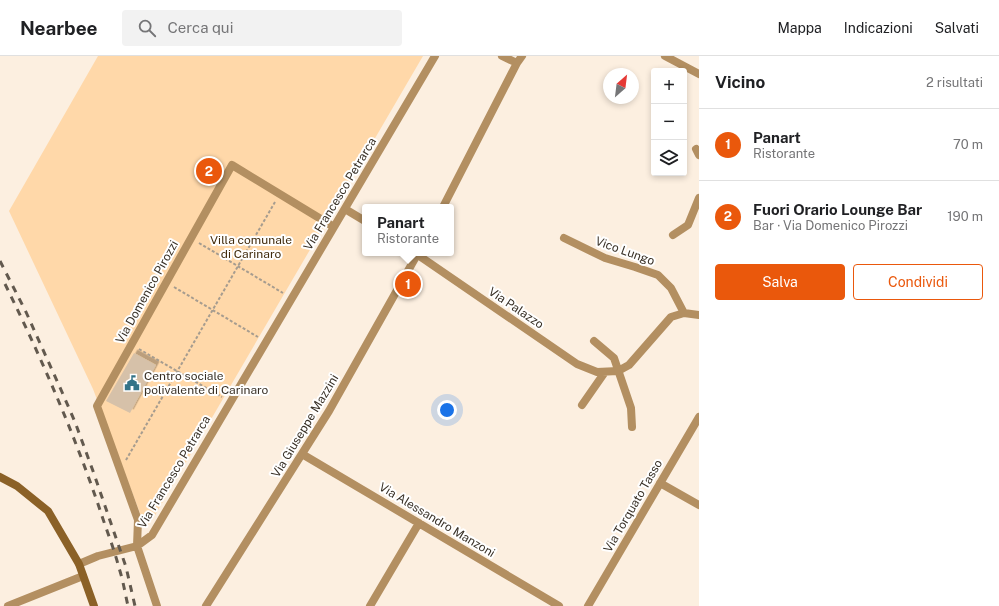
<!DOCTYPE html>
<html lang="it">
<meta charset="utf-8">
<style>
:root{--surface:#fff;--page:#f2f2f2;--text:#202124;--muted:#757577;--line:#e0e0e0;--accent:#ea580c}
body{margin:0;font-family:"Public Sans",sans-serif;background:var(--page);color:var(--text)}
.controls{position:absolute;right:12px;top:12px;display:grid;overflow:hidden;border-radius:4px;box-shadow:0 2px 6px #0003}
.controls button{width:36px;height:36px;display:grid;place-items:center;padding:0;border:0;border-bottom:1px solid var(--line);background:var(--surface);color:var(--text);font:20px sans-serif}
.compass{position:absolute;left:603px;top:12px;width:36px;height:36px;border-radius:50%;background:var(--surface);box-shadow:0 2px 6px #0003;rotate:28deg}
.you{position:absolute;left:447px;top:354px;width:14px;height:14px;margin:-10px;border:3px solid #fff;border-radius:50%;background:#1a73e8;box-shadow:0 0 0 6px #1a73e833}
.badge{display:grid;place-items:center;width:26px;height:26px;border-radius:50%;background:var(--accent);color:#fff;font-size:13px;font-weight:700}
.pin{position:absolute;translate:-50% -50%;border:2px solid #fff;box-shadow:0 1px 4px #0006}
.popup{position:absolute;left:362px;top:148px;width:92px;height:52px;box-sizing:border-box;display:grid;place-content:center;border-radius:4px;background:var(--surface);filter:drop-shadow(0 1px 3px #0005);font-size:13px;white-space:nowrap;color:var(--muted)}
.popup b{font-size:15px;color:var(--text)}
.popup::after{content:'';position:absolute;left:50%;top:100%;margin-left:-8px;border:8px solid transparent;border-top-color:var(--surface)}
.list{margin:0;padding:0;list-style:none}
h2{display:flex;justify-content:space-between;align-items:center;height:52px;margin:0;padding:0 16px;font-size:17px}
h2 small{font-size:13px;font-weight:400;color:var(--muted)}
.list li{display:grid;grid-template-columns:26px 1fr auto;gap:12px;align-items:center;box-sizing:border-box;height:72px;padding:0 16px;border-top:1px solid var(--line)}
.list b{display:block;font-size:15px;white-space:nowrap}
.list p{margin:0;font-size:13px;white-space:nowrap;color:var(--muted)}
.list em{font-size:13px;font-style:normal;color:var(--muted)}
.actions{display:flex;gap:8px;padding:12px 16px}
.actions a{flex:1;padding:9px 0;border:1px solid var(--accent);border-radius:4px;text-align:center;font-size:14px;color:var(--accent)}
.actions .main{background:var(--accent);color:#fff}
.icon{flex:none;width:22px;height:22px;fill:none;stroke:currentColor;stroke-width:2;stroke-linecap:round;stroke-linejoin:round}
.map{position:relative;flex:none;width:699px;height:550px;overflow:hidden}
header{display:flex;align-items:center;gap:24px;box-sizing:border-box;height:56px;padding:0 20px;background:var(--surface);border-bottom:1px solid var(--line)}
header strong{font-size:19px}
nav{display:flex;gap:22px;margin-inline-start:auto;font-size:14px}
.search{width:280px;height:36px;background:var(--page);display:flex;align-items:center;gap:10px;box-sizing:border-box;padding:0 14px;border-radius:4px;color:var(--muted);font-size:15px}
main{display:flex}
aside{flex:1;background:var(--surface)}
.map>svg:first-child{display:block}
.green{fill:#ffd8a9}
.building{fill:#d6c1a9;filter:url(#shadow)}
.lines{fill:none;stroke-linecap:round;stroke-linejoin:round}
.path{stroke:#a69c8f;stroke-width:2;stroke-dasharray:3 2;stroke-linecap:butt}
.minor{stroke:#b38f61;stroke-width:8}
.secondary{stroke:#8b6127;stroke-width:8}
.rail{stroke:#62594e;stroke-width:3;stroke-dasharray:7 7;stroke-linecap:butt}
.labels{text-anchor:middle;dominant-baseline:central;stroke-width:4;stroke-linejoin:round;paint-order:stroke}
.street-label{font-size:12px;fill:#393127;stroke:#fff}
.park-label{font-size:12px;fill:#422c0d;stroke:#fff}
.poi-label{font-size:12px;fill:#393127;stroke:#fff;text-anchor:start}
</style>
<header>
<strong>Nearbee</strong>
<div class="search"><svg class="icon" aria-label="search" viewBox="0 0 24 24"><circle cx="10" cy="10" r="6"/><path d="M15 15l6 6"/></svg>Cerca qui</div>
<nav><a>Mappa</a><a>Indicazioni</a><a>Salvati</a></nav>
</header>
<main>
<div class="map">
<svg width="699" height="550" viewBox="0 0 699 550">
<defs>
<filter id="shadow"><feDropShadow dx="3.5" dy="-3.5" stdDeviation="0" flood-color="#0004"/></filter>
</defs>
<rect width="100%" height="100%" fill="#fcefe0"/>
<path class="green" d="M98,0H423L154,461L146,473L93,333L9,155Z"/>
<path class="building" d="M134,297L156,309L130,357L106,345Z"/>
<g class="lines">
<path class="path" d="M199,187L283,237
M174,231L258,281
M139,293L222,341
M126,404L275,146"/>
<path class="minor" d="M502,0L517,7L522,0
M665,0L699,18
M696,93L699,99
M443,151L517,7
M345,153L365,165
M673,179L688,169L699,142
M564,182L605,202L635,211L658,219L671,232L684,257
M415,197L577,308L597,316L618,315L629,309L671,261L684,257L699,259
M594,285L614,302L631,352L632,371
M582,349L605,316
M302,398L559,550
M660,427L699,449
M79,508L98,500L137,490L152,479L435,0
M8,550L83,520
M157,550L137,490L138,464L97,350L232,109L334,171
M206,550L329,355L418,197
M370,550L419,467
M588,550L699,361"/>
<path class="secondary" d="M0,421L17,430L48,455L79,508L94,550"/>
<path class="rail" d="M0,205L26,256L62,336L75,366L93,415L126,511L135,550
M5,228C41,301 74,377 100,454C106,473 114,492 119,512C123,524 125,537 128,550"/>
</g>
<defs>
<g id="civic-bare" transform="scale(1.2)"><path d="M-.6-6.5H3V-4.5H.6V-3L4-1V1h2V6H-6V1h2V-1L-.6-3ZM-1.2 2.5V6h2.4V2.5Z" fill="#347388" stroke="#fff" stroke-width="2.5" paint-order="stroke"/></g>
</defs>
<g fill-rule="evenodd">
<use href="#civic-bare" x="132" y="327"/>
</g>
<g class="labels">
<g class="street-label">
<text transform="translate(340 138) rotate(-59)">Via Francesco Petrarca</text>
<text transform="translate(625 195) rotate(20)">Vico Lungo</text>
<text transform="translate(147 236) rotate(-61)">Via Domenico Pirozzi</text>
<text transform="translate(516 252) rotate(34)">Via Palazzo</text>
<text transform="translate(305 370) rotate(-59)">Via Giuseppe Mazzini</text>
<text transform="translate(174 416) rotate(-59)">Via Francesco Petrarca</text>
<text transform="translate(633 450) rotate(-60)">Via Torquato Tasso</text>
<text transform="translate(437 464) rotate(31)">Via Alessandro Manzoni</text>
</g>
<g class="park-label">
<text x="251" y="184">Villa comunale<tspan x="251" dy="14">di Carinaro</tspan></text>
</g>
<g class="poi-label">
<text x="144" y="320">Centro sociale<tspan x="144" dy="14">polivalente di Carinaro</tspan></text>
</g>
</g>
</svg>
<div class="controls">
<button>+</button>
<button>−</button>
<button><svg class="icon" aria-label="layers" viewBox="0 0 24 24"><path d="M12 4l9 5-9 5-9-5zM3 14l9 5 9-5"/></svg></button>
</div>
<svg class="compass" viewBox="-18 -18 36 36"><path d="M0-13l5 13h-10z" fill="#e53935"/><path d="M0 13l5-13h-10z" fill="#757577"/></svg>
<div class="you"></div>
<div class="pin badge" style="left:408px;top:228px">1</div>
<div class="popup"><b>Panart</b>Ristorante</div>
<div class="pin badge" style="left:209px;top:115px">2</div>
</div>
<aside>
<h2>Vicino<small>2 risultati</small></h2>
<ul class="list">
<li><span class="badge">1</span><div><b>Panart</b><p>Ristorante</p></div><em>70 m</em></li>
<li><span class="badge">2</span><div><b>Fuori Orario Lounge Bar</b><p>Bar · Via Domenico Pirozzi</p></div><em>190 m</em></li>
</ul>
<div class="actions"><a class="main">Salva</a><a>Condividi</a></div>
</aside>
</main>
